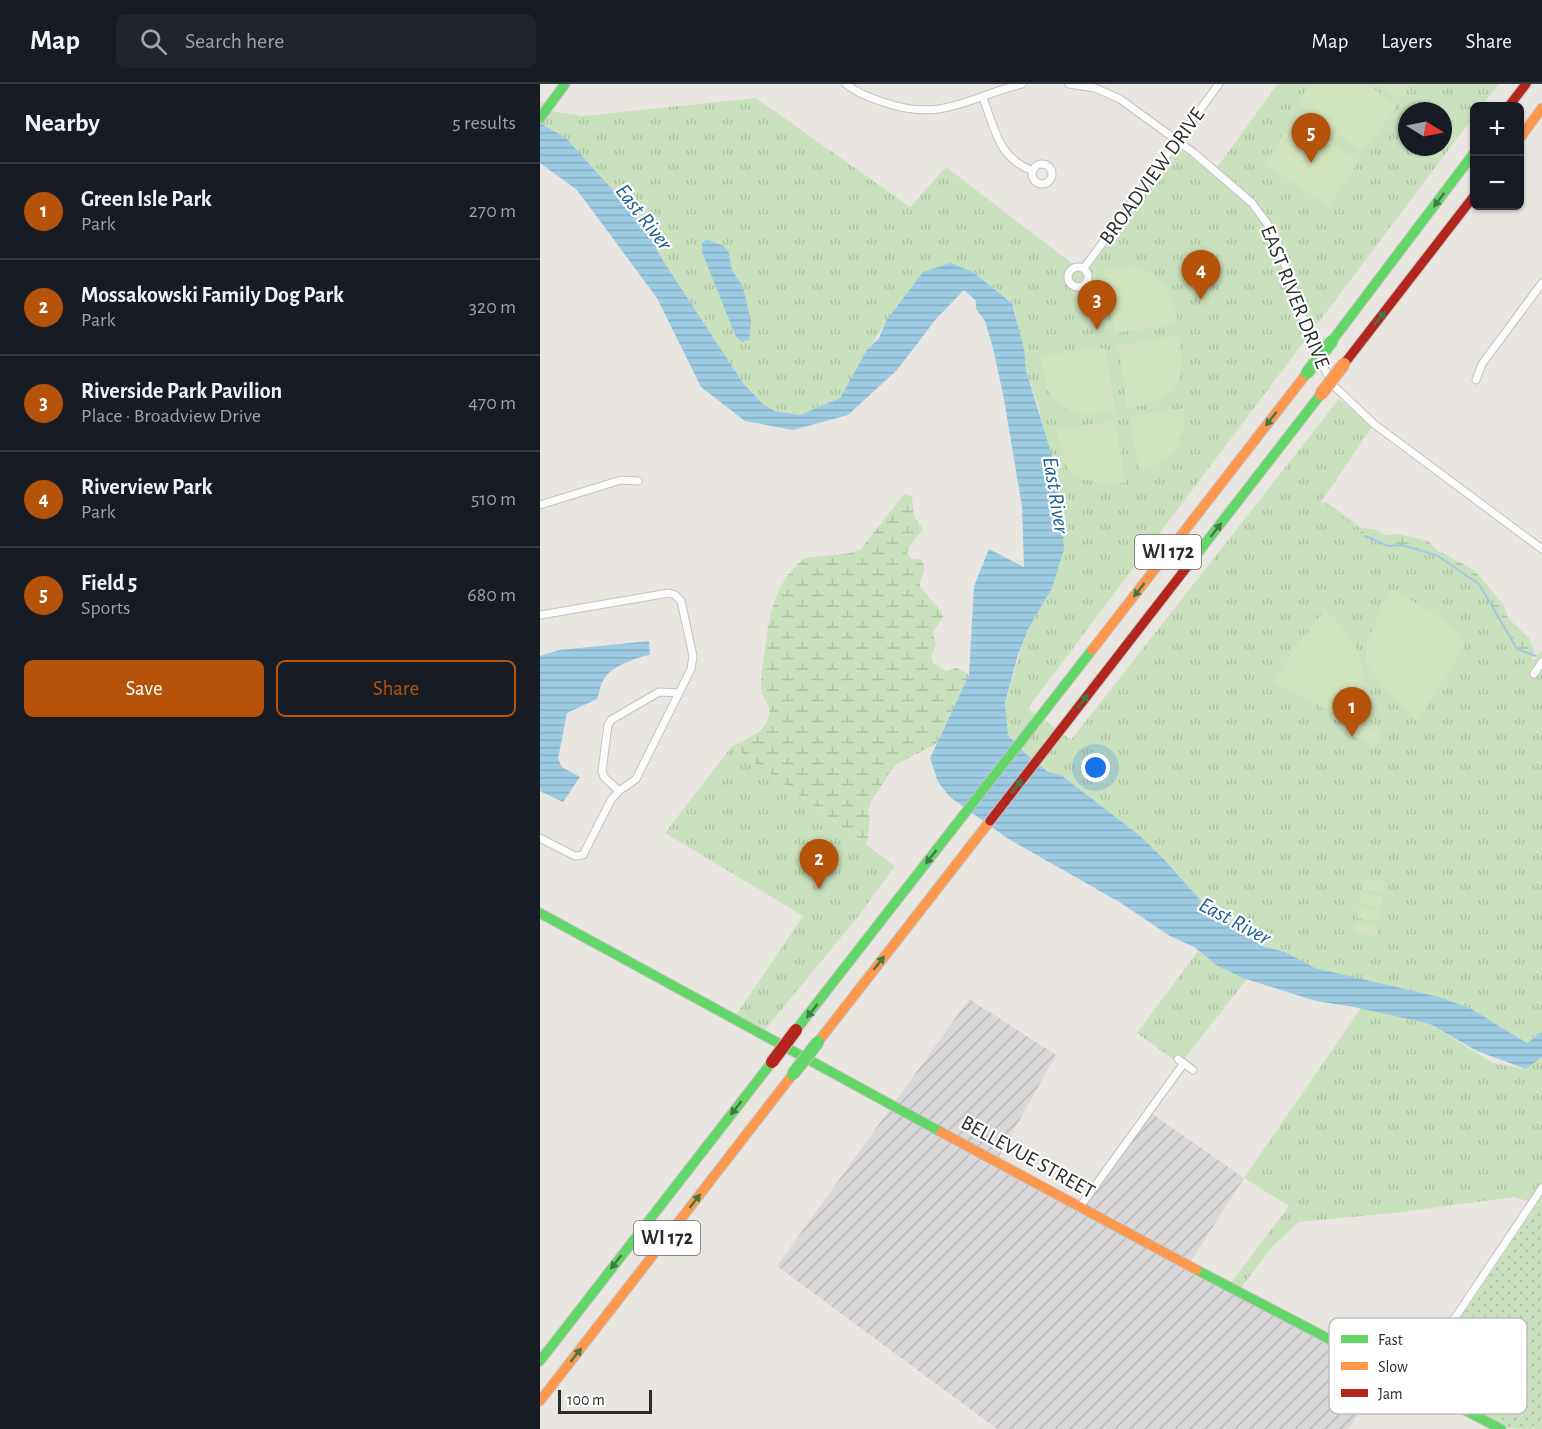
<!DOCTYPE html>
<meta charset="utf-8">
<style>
:root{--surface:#171b24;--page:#20242c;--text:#f1f3f6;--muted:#9ea1a6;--line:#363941;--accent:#b45309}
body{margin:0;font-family:"Alegreya Sans",sans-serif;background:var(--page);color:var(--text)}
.controls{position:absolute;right:18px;top:18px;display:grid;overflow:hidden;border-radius:9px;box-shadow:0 2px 4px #0004}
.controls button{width:54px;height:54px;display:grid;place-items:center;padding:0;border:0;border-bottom:2px solid var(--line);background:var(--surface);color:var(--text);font:30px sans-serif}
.compass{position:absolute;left:858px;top:18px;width:54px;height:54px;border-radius:50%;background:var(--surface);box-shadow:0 2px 4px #0004;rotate:100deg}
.scale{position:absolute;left:18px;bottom:15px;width:94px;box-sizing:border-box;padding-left:6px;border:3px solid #2b2b2b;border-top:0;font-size:16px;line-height:21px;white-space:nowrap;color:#2b2b2b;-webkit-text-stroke:4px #fff;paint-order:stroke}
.you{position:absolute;left:556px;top:684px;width:21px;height:21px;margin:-15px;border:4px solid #fff;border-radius:50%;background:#1a73e8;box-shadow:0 0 0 9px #1a73e833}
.badge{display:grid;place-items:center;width:39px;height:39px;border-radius:50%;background:var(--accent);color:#fff;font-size:20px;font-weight:700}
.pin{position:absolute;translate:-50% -50px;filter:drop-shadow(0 2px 3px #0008)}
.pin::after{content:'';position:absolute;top:32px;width:21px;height:18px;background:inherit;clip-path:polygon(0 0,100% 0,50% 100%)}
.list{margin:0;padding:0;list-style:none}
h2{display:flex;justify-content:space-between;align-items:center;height:78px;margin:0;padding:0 24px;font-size:26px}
h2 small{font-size:20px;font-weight:400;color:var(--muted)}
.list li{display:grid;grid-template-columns:39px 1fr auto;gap:18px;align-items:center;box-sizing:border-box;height:96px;padding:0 24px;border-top:2px solid var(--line)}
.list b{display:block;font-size:22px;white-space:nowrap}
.list p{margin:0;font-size:20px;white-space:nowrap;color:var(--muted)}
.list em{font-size:20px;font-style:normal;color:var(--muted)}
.actions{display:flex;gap:12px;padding:18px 24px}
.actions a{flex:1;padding:14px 0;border:2px solid var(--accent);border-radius:9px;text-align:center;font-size:21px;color:var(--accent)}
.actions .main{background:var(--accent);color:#fff}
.icon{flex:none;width:33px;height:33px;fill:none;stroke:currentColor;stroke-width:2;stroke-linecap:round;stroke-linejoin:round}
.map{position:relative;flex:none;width:1002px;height:1345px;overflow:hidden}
header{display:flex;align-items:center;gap:36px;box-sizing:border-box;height:84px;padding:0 30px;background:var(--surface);border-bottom:2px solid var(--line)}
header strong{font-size:28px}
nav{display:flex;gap:33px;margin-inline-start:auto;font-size:21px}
.search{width:420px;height:54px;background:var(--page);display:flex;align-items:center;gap:15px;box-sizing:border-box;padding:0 21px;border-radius:9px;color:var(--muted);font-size:22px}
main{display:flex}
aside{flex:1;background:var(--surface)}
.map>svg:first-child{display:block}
.industrial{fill:url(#industrial-furrows)}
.grass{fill:url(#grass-dots)}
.wetland{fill:url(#wetland-marsh)}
.park{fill:url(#park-tufts);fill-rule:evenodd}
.pitch{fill:#d2e4bd}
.water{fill:url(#water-rules)}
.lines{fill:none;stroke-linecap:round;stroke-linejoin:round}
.stream{stroke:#9dcbe3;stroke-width:2}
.street-casing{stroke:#c3c2c2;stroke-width:9}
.fast-casing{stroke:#c3c2c2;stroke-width:11}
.slow-casing{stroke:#c3c2c2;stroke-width:11}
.jam-casing{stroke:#c3c2c2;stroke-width:11}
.street{stroke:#fcfbfb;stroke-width:7}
.fast{stroke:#63d668;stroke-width:9}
.slow{stroke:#ff974d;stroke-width:9}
.jam{stroke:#b3261e;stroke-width:9}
.fast-bridge-casing{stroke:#c5c4c2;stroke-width:14;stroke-linecap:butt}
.slow-bridge-casing{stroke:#c5c4c2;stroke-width:14;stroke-linecap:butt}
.jam-bridge-casing{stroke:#c5c4c2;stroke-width:14;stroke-linecap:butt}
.fast-bridge{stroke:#63d668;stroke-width:12}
.slow-bridge{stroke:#ff974d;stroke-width:12}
.jam-bridge{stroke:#b3261e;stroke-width:12}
.oneway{fill:#447846}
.labels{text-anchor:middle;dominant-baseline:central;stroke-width:4.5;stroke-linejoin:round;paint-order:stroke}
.shield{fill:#fff;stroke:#6b6b6b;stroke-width:1.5}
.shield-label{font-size:20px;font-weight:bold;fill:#2b2b2b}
.street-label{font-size:21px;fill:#2b2b2b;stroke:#fff}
.water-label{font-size:22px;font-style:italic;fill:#1b5e90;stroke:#fff}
.key{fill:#fff;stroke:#bfbfbf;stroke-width:1.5}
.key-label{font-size:16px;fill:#2b2b2b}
</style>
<header>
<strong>Map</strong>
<div class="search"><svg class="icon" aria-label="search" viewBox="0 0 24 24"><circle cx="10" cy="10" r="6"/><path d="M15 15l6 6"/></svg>Search here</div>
<nav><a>Map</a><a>Layers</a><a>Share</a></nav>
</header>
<main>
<aside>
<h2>Nearby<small>5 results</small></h2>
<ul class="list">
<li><span class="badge">1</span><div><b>Green Isle Park</b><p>Park</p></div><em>270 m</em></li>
<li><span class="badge">2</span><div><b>Mossakowski Family Dog Park</b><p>Park</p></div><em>320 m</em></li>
<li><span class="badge">3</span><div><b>Riverside Park Pavilion</b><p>Place · Broadview Drive</p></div><em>470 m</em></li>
<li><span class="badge">4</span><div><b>Riverview Park</b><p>Park</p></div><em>510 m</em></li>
<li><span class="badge">5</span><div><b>Field 5</b><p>Sports</p></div><em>680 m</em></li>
</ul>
<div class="actions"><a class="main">Save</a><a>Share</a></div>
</aside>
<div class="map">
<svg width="1002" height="1345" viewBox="0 0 1002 1345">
<defs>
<pattern id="industrial-furrows" width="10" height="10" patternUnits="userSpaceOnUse" patternTransform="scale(1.5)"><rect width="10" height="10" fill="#dad7d9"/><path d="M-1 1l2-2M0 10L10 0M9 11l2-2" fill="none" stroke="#bbb9ba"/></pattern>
<pattern id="grass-dots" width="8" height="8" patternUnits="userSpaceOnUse" patternTransform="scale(1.5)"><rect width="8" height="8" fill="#cae1be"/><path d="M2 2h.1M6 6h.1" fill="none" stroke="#aec1a3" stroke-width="1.8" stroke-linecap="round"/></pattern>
<pattern id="wetland-marsh" width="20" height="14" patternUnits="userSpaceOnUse" patternTransform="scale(1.5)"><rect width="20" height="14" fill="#cae1be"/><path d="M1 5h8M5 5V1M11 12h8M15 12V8" fill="none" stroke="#aec1a3"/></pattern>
<pattern id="park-tufts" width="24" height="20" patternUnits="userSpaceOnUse" patternTransform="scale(1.5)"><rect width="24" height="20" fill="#cae1be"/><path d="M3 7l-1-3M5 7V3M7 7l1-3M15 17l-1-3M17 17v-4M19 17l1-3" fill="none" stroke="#aec1a3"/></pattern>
<pattern id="water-rules" width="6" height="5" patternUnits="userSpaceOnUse" patternTransform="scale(1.5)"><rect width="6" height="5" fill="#9dcbe3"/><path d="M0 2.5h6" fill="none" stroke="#87aec3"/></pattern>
</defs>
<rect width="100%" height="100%" fill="#e9e6e2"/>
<path class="industrial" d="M429,915L516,971L456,1078L539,1124L608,1027L704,1094L648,1182L849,1286L808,1345H457L237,1182Z"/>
<path class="grass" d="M997,1120L1002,1121V1345C992,1345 978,1345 969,1344C954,1340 886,1303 883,1290Z"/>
<path class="wetland" d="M364,410L372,412L374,433L383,445L368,464L367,470L372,475H380C390,486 379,492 380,503L401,527L403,533L393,548L396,561L391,572L393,579L406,587L417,584L429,591L396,660L355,681L332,716L328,727L330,733L327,761L192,662C206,655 223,650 228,635C233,623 223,616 221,605C220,591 224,577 225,564C229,529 236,496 265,474L311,469L321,465Z
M785,417L822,444L834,445L844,451L859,450L888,457L897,466L934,486L963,520L968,534L989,554L994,567L993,573L988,575L778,422Z"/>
<path class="park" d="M738,0H959L942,22H934V32L488,624L531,656L799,315L832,343L781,418L825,452L848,462L862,461L898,472L939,500L977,565L994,576L1002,566V948L987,959L930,924L899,913L775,884L745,868L722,862L662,818L622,773L599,751L521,691C502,686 480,670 469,652C464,644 466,629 465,619L522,429L499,324L486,286L476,231L472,218L433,188L346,237L300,314L260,331L235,327L223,320L203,299L122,175L106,143L26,54L0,39V17L15,28L43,32L216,14L370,123L406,83L545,189L639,64L672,90ZM867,27H903V63H867Z
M192,662L355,782L321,829L224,947L196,931L263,832L125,749Z
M658,867L676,881L707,895L644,975L639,972L634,976L597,949Z
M821,924L890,940L953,979L986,985L1002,973V1121L974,1113L854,1129L759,1138L732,1163L701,1204L691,1199L749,1122L704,1094Z"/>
<path class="pitch" d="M771,0H827L857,22L822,68L757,19Z
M838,0H872L860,16Z
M754,34L819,77L789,123L724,80Z
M592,182C628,195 632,204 638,240L575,249L564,187Z
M639,252C647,299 636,318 587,324L578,262Z
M565,264L576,328L540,331L522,323L507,306L501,272Z
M645,324C645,362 635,377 599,387L590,332Z
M575,337L585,399L565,400L535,393L526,381L517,346Z
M850,505C870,517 919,539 925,561L878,637L846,607L825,578L827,558Z
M785,526C822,557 836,594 812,639L735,598L751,569Z
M815,638L840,649L835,662L809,651Z
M823,795L845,798L843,809L821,805Z
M820,809L843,813L841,823L819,820Z
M818,824L840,827L839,837L817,834Z
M816,838L838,842L837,852L814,849Z"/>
<path class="water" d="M0,39L26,54L106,143L122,175L203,299L223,320L235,327L260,331L300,314L327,266L339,254L346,237L383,188L410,179L433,188L472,219L484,265L486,286L511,369L522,429L524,465L512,504L488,545L477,574L465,619L468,651L486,670L507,687L521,691L599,751L622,773L662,818L722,862L745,868L775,884L899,913L930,924L987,959L1002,948V973L986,985L937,967L890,940L814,923L776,917L703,894L676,881L654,863L630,852L581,819L467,754L410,713L398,698L390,674L429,591L434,502L449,465L484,483L482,423L464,315L453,264L445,237L436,225V217L424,206L396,235L357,286L308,331L253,346L205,337L161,303L117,214L37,106L0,79Z
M166,155L184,162L189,169L192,186L203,203L211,237L209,256L202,258L196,253L162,168V159Z
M109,557L110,571C97,573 74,582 66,592C60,599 60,607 57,615L27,629L18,675L22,683L40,693L23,718L0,707V572L19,566Z"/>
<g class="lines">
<path class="stream" d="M825,452L848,462L862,461L898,472L939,500L977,565L996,572"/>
<g class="street-casing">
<path id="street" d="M306,0C317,9 330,14 343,18C402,39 428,13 482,0
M529,0L555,4L580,15L654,69L712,119L734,149L770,254L792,300L834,340L1002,465
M443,14C455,45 458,74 493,87
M492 90a10 10 0 1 1 20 0a10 10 0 1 1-20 0Z
M528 193a10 10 0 1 1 20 0a10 10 0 1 1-20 0Z
M544,184L679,0
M936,296L942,280L1002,199
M0,421L81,396L98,397
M0,531L129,509L135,511L141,517L153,572L151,585L96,695L79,707L71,716L43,771L35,772L0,754
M994,590L1002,578
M79,707L64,693L62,687L68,641L71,636L119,608L139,609
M638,975L653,986
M539,1124L644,979
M872,1298L1002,1104"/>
</g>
<g class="fast-casing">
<path id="fast" d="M0,34L25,0
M792,257L934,69
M650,479L781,310
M0,829L401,1048
M256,946L552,566
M657,1186L961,1345
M0,1277L232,978"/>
</g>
<g class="slow-casing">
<path id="slow" d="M980,54L1002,24
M552,566L767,289
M278,958L450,737
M401,1048L657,1186
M0,1317L253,990"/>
</g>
<g class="jam-casing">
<path id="jam" d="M969,22L986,0
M804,280L934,112
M450,737L650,479"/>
</g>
<use href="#street" class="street"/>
<use href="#fast" class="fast"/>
<use href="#slow" class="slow"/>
<use href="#jam" class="jam"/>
<g class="fast-bridge-casing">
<path id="fast-bridge" d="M767,289L792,257
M253,990L278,958"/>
</g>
<g class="slow-bridge-casing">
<path id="slow-bridge" d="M781,310L804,280"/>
</g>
<g class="jam-bridge-casing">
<path id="jam-bridge" d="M232,978L256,946"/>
</g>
<use href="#fast-bridge" class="fast-bridge"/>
<use href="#slow-bridge" class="slow-bridge"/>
<use href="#jam-bridge" class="jam-bridge"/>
</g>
<defs><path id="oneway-solid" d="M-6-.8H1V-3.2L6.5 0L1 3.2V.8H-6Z" transform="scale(1.5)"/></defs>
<g class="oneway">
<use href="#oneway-solid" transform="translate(899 116) rotate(127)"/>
<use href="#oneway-solid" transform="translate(840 234) rotate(-52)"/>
<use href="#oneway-solid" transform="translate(731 335) rotate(128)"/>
<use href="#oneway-solid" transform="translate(676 446) rotate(-52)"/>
<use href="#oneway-solid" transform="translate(599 506) rotate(128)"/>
<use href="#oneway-solid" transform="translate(543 617) rotate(-52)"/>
<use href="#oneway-solid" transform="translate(477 702) rotate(-52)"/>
<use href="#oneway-solid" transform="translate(391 773) rotate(128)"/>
<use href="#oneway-solid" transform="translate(339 879) rotate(-52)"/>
<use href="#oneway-solid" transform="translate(272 927) rotate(128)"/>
<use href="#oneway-solid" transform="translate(196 1024) rotate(128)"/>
<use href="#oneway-solid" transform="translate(155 1117) rotate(-52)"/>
<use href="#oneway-solid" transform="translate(76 1178) rotate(128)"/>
<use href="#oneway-solid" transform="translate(36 1271) rotate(-52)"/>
</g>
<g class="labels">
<g class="shield">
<rect x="595" y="451" width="66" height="34" rx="4.5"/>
<rect x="94" y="1137" width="66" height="34" rx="4.5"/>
</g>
<g class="shield-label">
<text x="628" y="468">WI 172</text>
<text x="127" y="1154">WI 172</text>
</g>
<g class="street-label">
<text transform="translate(612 92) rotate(-54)">BROADVIEW DRIVE</text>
<text transform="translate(755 213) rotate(68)">EAST RIVER DRIVE</text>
<text transform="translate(488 1073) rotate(29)">BELLEVUE STREET</text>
</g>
<g class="water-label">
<text transform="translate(104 133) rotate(52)">East River</text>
<text transform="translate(516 411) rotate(81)">East River</text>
<text transform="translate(695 837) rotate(28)">East River</text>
</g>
</g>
<rect x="789" y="1234" width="198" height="96" rx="9" class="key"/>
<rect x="801" y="1251" width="27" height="8" fill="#63d668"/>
<rect x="801" y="1278" width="27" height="8" fill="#ff974d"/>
<rect x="801" y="1305" width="27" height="8" fill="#b3261e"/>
<g class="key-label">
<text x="838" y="1261">Fast</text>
<text x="838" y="1288">Slow</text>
<text x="838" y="1315">Jam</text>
</g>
</svg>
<div class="controls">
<button>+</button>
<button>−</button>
</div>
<svg class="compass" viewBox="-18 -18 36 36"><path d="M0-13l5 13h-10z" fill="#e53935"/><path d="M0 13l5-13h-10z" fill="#9ea1a6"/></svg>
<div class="scale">100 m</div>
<div class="you"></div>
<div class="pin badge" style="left:812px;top:653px">1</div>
<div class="pin badge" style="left:279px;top:805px">2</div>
<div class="pin badge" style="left:557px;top:246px">3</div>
<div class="pin badge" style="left:661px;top:216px">4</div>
<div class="pin badge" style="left:771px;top:79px">5</div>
</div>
</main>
